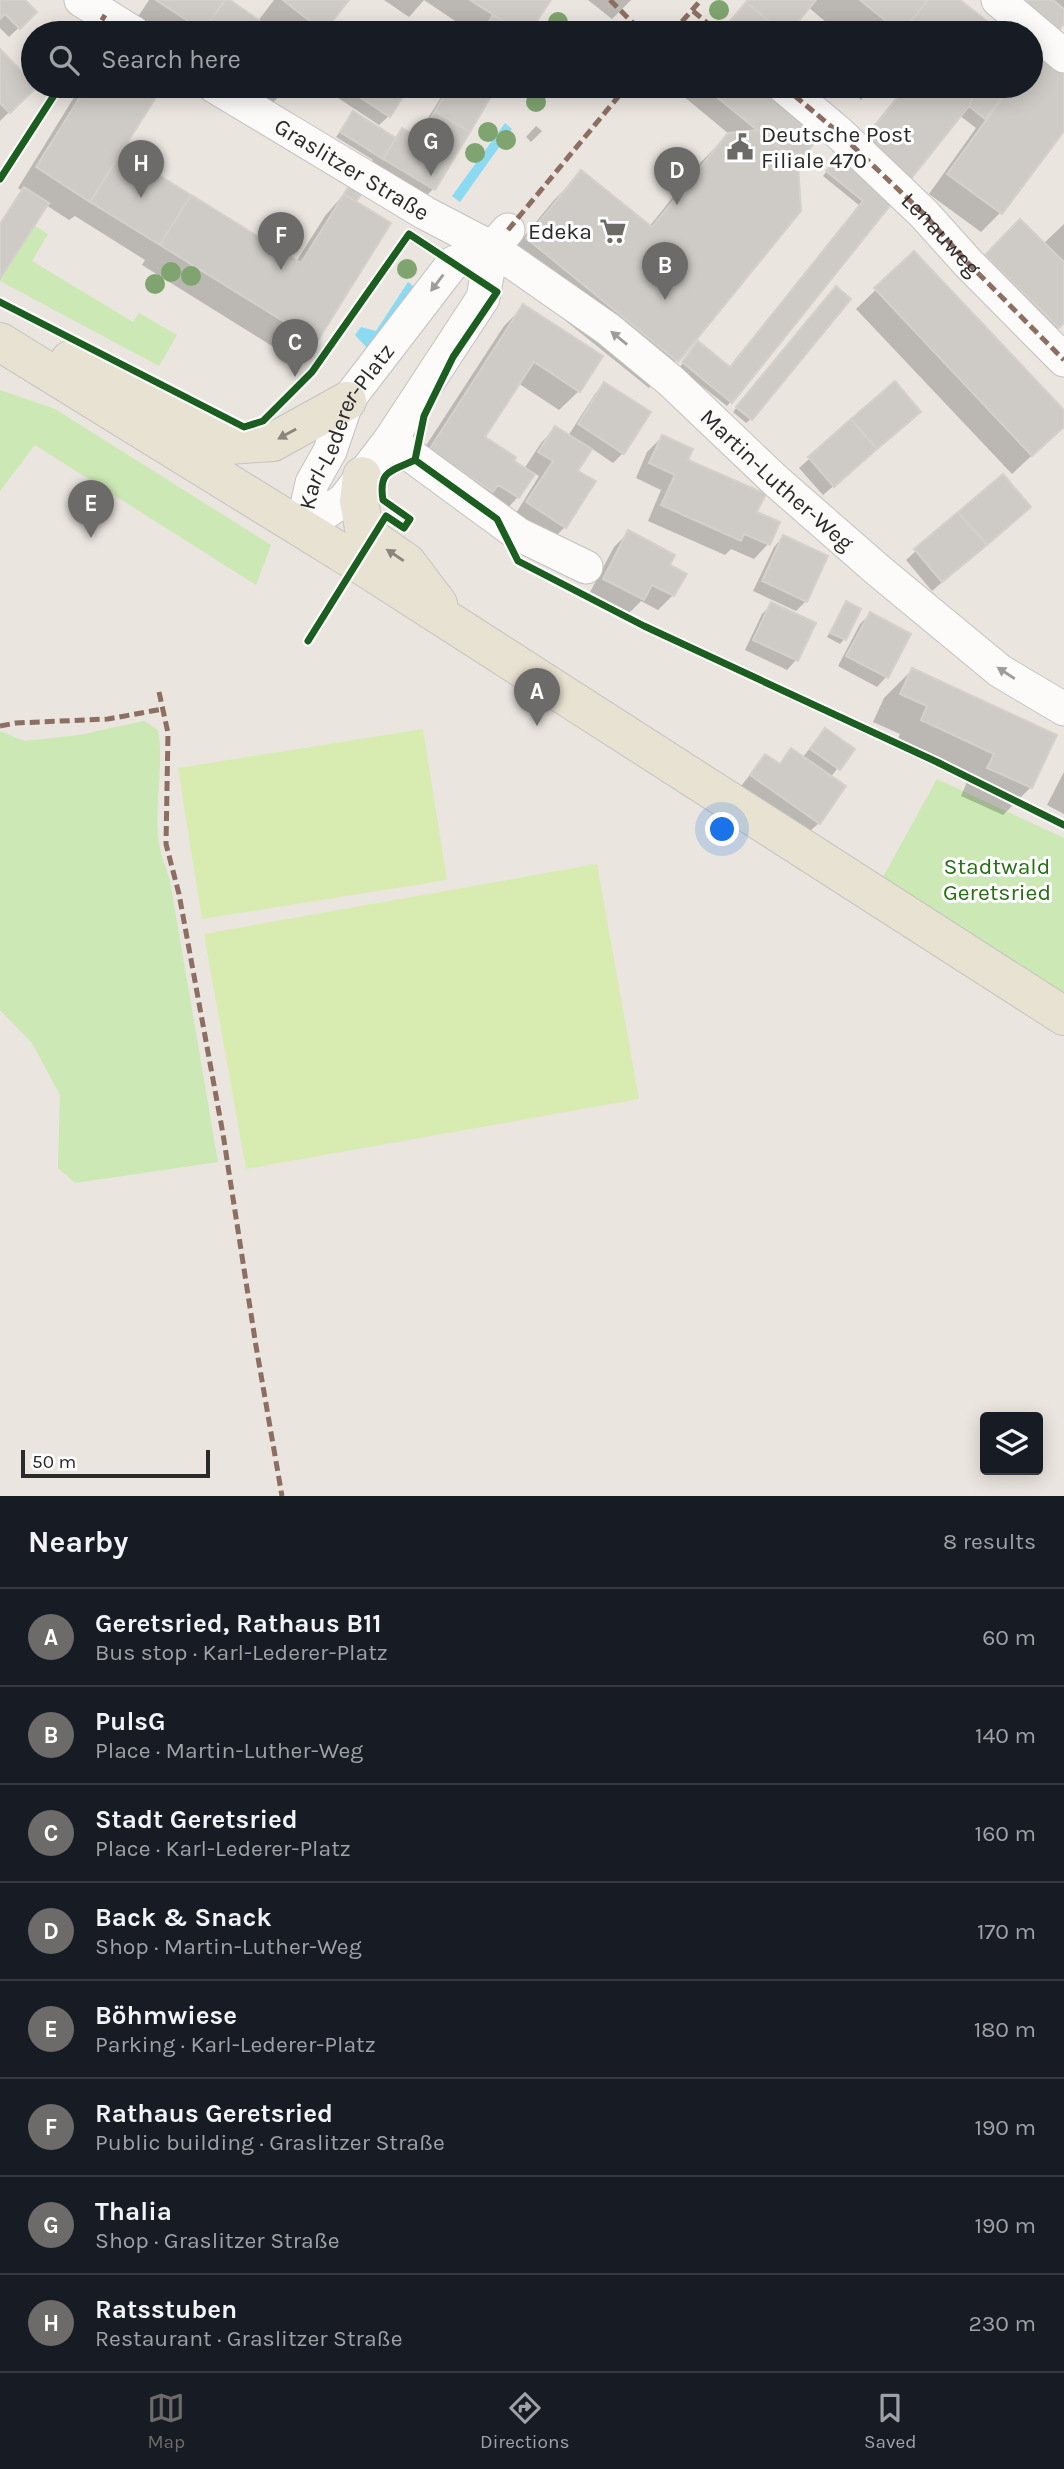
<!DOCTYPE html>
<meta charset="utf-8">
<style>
:root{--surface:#171b24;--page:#20242c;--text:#f1f3f6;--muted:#9ea1a6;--line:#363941;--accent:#6d6b69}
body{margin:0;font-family:Karla,sans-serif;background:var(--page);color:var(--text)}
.controls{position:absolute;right:21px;bottom:21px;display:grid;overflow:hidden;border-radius:7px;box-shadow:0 4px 18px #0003}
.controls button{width:63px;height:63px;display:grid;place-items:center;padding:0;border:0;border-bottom:2px solid var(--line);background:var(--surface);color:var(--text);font:35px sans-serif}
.scale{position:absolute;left:21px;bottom:18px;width:189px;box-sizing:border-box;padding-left:7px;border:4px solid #2a2a2a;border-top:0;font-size:19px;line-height:24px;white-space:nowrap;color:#2a2a2a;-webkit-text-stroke:5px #fff;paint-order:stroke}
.you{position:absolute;left:723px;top:830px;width:24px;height:24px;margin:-18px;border:5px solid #fff;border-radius:50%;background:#1a73e8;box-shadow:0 0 0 10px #1a73e833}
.badge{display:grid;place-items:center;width:46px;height:46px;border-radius:50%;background:var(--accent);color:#fff;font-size:23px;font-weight:700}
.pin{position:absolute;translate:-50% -58px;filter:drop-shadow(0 2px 4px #0008)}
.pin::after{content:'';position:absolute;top:37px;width:24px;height:21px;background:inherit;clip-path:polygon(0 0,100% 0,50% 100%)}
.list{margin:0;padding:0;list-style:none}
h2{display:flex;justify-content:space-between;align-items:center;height:91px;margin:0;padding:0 28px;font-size:30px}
h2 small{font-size:23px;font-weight:400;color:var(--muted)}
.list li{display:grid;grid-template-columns:46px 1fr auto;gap:21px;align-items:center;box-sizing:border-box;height:98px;padding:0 28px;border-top:2px solid var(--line)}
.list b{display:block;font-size:26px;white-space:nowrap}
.list p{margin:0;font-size:23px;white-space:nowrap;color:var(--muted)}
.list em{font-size:23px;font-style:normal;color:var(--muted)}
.icon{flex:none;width:38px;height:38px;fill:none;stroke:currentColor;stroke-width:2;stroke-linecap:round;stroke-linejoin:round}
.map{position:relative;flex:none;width:1064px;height:1496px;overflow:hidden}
.search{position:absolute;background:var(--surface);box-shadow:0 4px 18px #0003;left:21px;right:21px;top:21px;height:77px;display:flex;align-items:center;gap:18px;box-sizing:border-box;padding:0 24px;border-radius:38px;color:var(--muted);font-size:26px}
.sheet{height:875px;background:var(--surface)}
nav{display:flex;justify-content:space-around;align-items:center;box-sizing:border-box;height:98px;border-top:2px solid var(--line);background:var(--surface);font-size:19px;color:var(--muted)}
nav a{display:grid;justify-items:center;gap:4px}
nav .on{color:var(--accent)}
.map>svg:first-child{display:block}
.green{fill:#cbe8b5}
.pitch{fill:#d8ecb1}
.water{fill:#8cdaf2}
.shadow{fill:#0003}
.building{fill:#cecbc6;stroke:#d4d0cb;stroke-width:2}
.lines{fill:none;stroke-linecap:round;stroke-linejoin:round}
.minor-casing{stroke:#c3c1c1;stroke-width:35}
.major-casing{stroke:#c5c3c1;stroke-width:40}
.minor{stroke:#fcfbfa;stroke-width:33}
.major{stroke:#e8e2d2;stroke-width:38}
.quiet{stroke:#8d6e63;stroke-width:5;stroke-dasharray:10 5;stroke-linecap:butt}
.cycleway-casing{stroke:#fff;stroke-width:11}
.cycleway{stroke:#1b5e20;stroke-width:7}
.tree{fill:#7fa46f}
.oneway{fill:#9e9d9c}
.oneway2{fill:#89867e}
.labels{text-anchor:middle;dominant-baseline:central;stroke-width:6;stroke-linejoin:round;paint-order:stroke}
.poi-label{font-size:23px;fill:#2a2a2a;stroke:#fff;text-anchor:start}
.street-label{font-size:23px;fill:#2a2a2a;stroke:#fff}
.park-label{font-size:23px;fill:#286e13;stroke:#fff}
</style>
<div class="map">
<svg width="1064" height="1496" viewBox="0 0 1064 1496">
<rect width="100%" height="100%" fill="#eae5df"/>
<path class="green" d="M35,226L48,234L32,261L133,322L139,313L177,335L159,366L0,281Z
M0,390L55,409L271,545L256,585L35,445L0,491Z
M144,721L158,730C165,769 152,810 160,849C162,860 167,870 170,881L218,1162L75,1183L58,1168L60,1095L32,1043L0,1010V731L24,741L79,735Z
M937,779L1064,838V999L883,877Z"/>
<path class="pitch" d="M423,729L447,880L202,919L178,768Z
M597,864L639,1099L246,1169L204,934Z"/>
<path class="water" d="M505,123L512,129L460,202L452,196Z
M408,282L414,287L369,350L355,335L361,327L376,331Z"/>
<path class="shadow" d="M0,0H23L35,12L9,37L0,28Z
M149,0H226L258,21L274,0H347L320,33H136L130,29Z
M384,0H549L527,33H473L424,0L409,17Z
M588,0H631L612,19Z
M747,0H958L999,33H839L808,7L787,33H721Z
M984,0H1064V21Z
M1031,50L1064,76V128L1000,213L981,232L929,194L976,128L959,115L727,406L679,368L694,348L730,368L860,206L823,176L836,159H846L905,87L903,86H1031Z
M0,52L35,87L0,121Z
M81,86H160L115,158L296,262L325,216L351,186L356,189L373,160L336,137L353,114L394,138L402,130L412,136L425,123L448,86H495L433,189L406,216L361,190L354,202L316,341L296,361L142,265L145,260L75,216L69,220L46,205L0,276V224L23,191L18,188Z
M215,86H289L260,116Z
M320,86H387L402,96L389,116L379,125Z
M671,86H768L796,163L676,360L649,388L499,267L554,200L582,172L649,227L700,163L729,134Z
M845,86H874L861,100Z
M536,126L542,131L531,142L526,137Z
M1020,222L1043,244L1064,224V321L1054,331L982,261Z
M914,253L1064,412V425L1012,474L856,309Z
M831,293L751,419L746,423L733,412Z
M524,306L579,391L559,410L518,383L482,437L524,469L541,443L555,428L568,436L595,394L605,384L623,453L613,463L591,448L576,471L565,527L550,542L513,518L539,476L534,473L518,497L499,517L410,470L504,326Z
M894,384L909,421L823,495L799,468Z
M662,437L686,460L755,513L778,523L768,544L754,559L731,549L725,555L648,521L661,490L636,478L647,452Z
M1019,516L932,591L906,560L916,551Z
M629,532L668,566L673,595L658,610L641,601L628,614L589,594L614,547Z
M783,537L806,601L796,611L753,591L774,547Z
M772,604L796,660L787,670L745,650L762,614Z
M846,604L844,639L840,644L827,637Z
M870,614L886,677L877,687L838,666L860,624Z
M912,670L1031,787L1003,815L961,796L967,782L894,748L900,734L873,722L884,698Z
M825,730L852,749L830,778L819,823L809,832L741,786L765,756L778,765L791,751L802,758Z
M1064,772V814L1047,805Z"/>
<path class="building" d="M0,0H25L37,12L20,29L5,14L0,19Z
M156,0H225L203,31Z
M225,0H230L267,26L262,33H206L203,31Z
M283,0H349L324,32Z
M470,0H551L529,33H522Z
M748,0H816L789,33H783L746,2Z
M860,0H928L901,33Z
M928,0H960L1002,33H901Z
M1006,0H1053L1064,9V24L1052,39Z
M746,2L783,33H720Z
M493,15L522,33H482Z
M0,49L37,87L10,113L0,103Z
M1037,53L1064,74V131L1002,214L947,174L1011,86H1031V61Z
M87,86H163L90,202L36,167Z
M343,86H390L404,95L390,117Z
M450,86H497L470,132L435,111Z
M703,86H771L825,130L798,163Z
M907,86H963L974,94L969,106L910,180L862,141Z
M980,86H1011L985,119L969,106L974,94Z
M353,111L396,138L383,159L340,132Z
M435,111L470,132L435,190L383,159L402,128L419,138Z
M758,130L798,163L801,211L678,362L526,238L581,170L652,227L728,133Z
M121,152L191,195L160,245L90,202Z
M841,152L897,197L732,403L682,362L698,341L730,367L863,201L826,171Z
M351,183L363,191L356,202L344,194Z
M24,187L49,203L0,279V224Z
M344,194L391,223L317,342L160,245L191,195L301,263Z
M1020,219L1064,262V323L1059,328L985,255Z
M914,251L1064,410V427L1032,456L874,288Z
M836,286L851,299L752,420L736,407Z
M523,304L603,356L580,392L534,362L485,437L516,457L514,461L535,474L519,498L498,485L493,492L429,450Z
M895,381L921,412L877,449L851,419Z
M604,382L651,412L624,454L578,424Z
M851,419L877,449L834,487L808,457Z
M555,426L592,449L578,471L596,481L566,528L526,502L553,461L538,452Z
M662,435L693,449L688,460L766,494L757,512L780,522L770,545L744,534L741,541L661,505L675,475L649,463Z
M1003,474L1031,507L987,545L958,512Z
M958,512L987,545L942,582L914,549Z
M628,530L675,555L670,565L687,574L674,596L652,585L644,600L603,579Z
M783,535L828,556L807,602L762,581Z
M846,601L861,609L846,640L830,633Z
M771,602L816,623L798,661L753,640Z
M870,612L911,634L888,678L846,656Z
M912,668L1057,735L1032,788L987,768L994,754L921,720L927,706L900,694Z
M825,728L855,749L840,770L810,749Z
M791,748L846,786L820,824L750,775L765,754L780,764Z"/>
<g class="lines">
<g class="minor-casing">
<g id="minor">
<path d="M81,0L134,33"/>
<path d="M998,0L1064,56"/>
<path id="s1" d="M214,86L425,213L492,248L608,329L671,381L776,481L879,571L1000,671L1064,709"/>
<path d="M783,86L839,133L924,214L968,263L1064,360"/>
<path d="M390,440L518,534L586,567"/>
<path d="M302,528L344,500L390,440L483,298L492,248L508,230"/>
<path id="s2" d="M302,528L312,483L330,451L347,401L453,263L492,248"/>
</g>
</g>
<g class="major-casing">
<path id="major" d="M0,342L363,566L1064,1016
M70,360L77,361L228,445L273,442L347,401
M362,476L359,501L365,534L407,563L438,604"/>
</g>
<use href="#minor" class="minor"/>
<use href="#major" class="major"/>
<g class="quiet">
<path d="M610,0L643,33"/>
<path d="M693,11L719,33"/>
<path d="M94,33L105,15"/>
<path d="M672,33L701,0"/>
<path id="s3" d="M783,86L839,133L924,214L968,263L1064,360"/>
<path d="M508,230L627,86"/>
<path d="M159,692L168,733L166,844L179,894L223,1134L256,1346L282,1496"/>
<path d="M0,726L16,723L108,719L163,709"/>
</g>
<g class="cycleway-casing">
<path id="cycleway" d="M0,179L60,86
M0,302L244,427L263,421L312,372L409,234L497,292L453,357L424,416L415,460
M415,460L497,519L518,561L644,626L937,762L1064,825
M308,641L386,516L404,528L410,519L383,500C378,470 392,471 415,460"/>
</g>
<use href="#cycleway" class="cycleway"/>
</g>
<g class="tree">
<circle cx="719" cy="10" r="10"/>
<circle cx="558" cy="22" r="10"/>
<circle cx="536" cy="102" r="10"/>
<circle cx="488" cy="132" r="10"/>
<circle cx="506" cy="140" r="10"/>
<circle cx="475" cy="153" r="10"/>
<circle cx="407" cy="269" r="10"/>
<circle cx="171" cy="272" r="10"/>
<circle cx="191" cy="276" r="10"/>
<circle cx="155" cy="284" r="10"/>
</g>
<defs><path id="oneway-solid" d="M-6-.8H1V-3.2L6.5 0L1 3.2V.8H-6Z" transform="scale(1.75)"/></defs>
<g class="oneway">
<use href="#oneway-solid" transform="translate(437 283) rotate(127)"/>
<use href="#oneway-solid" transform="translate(619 338) rotate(-141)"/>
<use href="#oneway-solid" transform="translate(1006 673) rotate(-147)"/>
</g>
<g class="oneway2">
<use href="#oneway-solid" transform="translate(287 434) rotate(151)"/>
<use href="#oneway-solid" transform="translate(395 555) rotate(-146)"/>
</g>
<defs>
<g id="civic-bare" transform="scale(2.1)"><path d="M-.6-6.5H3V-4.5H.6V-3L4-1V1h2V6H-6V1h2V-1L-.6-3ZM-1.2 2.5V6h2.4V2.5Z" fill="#6d6b69" stroke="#fff" stroke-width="2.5" paint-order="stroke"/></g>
<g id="supermarket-bare" transform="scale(2.1)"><path d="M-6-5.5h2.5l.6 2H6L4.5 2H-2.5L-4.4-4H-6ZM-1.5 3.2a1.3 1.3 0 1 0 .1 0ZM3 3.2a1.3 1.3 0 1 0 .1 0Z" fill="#6d6b69" stroke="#fff" stroke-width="2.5" paint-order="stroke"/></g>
</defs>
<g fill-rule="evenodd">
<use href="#civic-bare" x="740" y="147"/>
<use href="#supermarket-bare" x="613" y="231"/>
</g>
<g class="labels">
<g class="poi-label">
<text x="761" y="134">Deutsche Post<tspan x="761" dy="26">Filiale 470</tspan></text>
<text x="592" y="231" text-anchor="end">Edeka</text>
</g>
<g class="street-label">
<text stroke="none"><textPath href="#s1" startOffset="161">Graslitzer Straße</textPath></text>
<text stroke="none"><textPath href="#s3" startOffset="217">Lenauweg</textPath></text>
<text stroke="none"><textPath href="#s2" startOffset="112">Karl-Lederer-Platz</textPath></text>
<text stroke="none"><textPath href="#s1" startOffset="690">Martin-Luther-Weg</textPath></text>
</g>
<g class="park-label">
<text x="997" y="866">Stadtwald<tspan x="997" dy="26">Geretsried</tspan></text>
</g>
</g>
</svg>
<div class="controls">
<button><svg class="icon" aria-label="layers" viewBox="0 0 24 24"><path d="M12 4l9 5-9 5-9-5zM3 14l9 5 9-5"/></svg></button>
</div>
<div class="scale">50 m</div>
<div class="you"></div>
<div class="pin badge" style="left:537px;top:726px">A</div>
<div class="pin badge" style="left:665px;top:300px">B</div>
<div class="pin badge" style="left:295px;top:377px">C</div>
<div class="pin badge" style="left:677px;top:205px">D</div>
<div class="pin badge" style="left:91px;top:538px">E</div>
<div class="pin badge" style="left:281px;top:270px">F</div>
<div class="pin badge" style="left:431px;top:176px">G</div>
<div class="pin badge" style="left:141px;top:198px">H</div>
<div class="search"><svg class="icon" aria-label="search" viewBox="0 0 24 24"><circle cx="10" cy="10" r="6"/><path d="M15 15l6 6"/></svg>Search here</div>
</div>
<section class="sheet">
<h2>Nearby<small>8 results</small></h2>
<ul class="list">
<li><span class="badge">A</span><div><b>Geretsried, Rathaus B11</b><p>Bus stop · Karl-Lederer-Platz</p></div><em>60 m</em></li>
<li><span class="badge">B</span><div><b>PulsG</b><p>Place · Martin-Luther-Weg</p></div><em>140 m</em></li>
<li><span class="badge">C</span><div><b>Stadt Geretsried</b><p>Place · Karl-Lederer-Platz</p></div><em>160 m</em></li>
<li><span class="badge">D</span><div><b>Back &amp; Snack</b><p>Shop · Martin-Luther-Weg</p></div><em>170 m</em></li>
<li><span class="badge">E</span><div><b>Böhmwiese</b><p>Parking · Karl-Lederer-Platz</p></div><em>180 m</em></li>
<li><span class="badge">F</span><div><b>Rathaus Geretsried</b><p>Public building · Graslitzer Straße</p></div><em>190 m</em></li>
<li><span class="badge">G</span><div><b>Thalia</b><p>Shop · Graslitzer Straße</p></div><em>190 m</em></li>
<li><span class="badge">H</span><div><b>Ratsstuben</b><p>Restaurant · Graslitzer Straße</p></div><em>230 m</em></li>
</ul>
</section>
<nav>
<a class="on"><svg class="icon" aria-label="map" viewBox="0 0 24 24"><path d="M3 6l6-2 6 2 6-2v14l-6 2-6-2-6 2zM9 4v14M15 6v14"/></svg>Map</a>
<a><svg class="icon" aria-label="directions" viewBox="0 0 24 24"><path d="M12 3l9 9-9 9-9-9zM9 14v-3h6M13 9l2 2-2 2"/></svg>Directions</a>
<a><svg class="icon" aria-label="saved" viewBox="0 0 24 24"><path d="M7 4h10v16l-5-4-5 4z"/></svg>Saved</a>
</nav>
